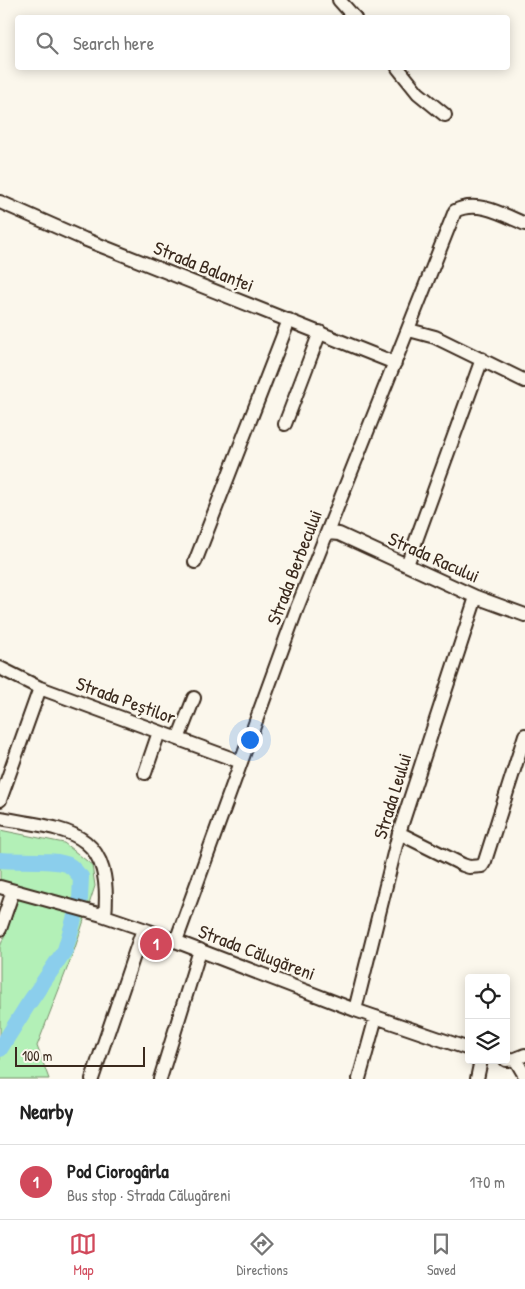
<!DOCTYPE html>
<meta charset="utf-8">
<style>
:root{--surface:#fff;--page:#f2f2f2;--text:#222;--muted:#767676;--line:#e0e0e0;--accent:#d1495b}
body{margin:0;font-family:"Patrick Hand",sans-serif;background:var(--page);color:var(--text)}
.controls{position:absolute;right:15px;bottom:15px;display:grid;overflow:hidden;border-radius:5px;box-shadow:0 2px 12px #0003}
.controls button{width:45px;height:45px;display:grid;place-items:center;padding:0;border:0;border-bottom:1px solid var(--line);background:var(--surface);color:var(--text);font:25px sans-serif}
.scale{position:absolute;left:15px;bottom:12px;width:130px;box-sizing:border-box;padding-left:5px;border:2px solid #3b2a1e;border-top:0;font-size:14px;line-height:18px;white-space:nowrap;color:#3b2a1e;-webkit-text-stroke:4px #fbf7ec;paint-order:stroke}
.you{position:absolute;left:249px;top:739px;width:18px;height:18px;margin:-12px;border:4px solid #fff;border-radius:50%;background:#1a73e8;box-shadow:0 0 0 8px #1a73e833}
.badge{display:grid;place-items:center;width:32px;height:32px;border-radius:50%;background:var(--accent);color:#fff;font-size:16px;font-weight:700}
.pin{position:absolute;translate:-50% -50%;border:2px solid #fff;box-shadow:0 1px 5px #0006}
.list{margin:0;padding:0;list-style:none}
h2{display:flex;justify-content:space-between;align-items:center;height:65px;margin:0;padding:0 20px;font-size:21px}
h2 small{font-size:16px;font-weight:400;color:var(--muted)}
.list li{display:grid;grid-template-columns:32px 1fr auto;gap:15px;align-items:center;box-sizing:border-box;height:75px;padding:0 20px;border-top:1px solid var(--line)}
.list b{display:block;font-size:19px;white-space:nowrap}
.list p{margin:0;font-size:16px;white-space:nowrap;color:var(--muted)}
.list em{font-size:16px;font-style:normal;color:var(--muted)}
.icon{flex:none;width:28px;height:28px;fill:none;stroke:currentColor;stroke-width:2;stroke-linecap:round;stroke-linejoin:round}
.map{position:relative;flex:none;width:525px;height:1079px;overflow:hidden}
.search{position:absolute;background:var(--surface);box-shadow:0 2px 12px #0003;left:15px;right:15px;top:15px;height:55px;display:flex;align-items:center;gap:12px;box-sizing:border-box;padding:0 18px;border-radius:5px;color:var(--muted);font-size:19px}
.sheet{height:140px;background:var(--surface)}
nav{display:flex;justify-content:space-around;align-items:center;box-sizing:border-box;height:70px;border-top:1px solid var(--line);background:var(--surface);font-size:14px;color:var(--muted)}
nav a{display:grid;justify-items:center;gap:2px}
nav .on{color:var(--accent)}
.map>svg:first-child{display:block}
.green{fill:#b3f0b7;stroke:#778d6a}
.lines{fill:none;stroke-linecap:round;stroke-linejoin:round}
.river{stroke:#8bceec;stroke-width:16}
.minor-casing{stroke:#3b2a1e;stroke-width:16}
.minor{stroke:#fbf7ec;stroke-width:12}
.labels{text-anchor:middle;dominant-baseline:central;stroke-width:4.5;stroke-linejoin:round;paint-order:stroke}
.street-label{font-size:19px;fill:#3b2a1e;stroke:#fbf7ec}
</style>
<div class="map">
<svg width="525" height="1079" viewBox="0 0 525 1079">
<rect width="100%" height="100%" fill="#fbf7ec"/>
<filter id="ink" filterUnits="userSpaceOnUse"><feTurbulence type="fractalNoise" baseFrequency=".02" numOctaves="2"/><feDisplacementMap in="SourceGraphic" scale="10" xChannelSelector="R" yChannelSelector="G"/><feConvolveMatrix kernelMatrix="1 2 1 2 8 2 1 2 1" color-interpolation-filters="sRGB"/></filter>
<g filter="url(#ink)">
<path class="green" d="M0,830L64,843L92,865L95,886L75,948L37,1046L49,1079H0V947L22,890L0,884Z"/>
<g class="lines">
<path class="river" d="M0,860C16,862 58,858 70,866C74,868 77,874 81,877L80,899L65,950L27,1006L0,1049"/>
<g class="minor-casing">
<path id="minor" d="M339,0L355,18
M398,68L418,93L445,115
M0,202L84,239L395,363
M409,330L435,337L525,381
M285,424L320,332
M328,533L339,534L476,597L525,615
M195,562L289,320
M407,565L482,359
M0,668L40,688L241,762
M178,739L194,698
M145,773L159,732
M0,800L40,688
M0,818C68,830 113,829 105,916
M399,833L463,865L469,867L482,866L485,861L525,735
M0,887L102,915L149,931L355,1010L469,1049
M0,929L13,891
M176,941L297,608L455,211C477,199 504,215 525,224
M355,1010L399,833L476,597
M515,1059L525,1076
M506,1060L515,1059L525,1055
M92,1079L143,929
M160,1079L200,950
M359,1079L376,1017
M477,1079L481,1060"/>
</g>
<use href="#minor" class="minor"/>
</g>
</g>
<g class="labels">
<g class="street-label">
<text transform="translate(204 266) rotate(22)">Strada Balanței</text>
<text transform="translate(434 557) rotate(24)">Strada Racului</text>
<text transform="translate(294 567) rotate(-69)">Strada Berbecului</text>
<text transform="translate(126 700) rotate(20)">Strada Peștilor</text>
<text transform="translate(392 796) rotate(-73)">Strada Leului</text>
<text transform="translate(257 952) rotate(21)">Strada Călugăreni</text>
</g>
</g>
</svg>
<div class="controls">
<button><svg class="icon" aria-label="locate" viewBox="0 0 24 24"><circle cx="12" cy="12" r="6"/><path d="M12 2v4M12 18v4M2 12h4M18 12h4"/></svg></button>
<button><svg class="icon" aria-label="layers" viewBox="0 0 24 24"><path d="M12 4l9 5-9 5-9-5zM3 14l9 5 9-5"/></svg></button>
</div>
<div class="scale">100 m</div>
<div class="you"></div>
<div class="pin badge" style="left:156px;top:944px">1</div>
<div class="search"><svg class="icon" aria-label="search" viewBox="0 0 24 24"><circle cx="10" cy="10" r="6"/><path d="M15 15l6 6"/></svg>Search here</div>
</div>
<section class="sheet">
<h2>Nearby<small></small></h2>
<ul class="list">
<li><span class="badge">1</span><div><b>Pod Ciorogârla</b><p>Bus stop · Strada Călugăreni</p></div><em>170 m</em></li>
</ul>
</section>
<nav>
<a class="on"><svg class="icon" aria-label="map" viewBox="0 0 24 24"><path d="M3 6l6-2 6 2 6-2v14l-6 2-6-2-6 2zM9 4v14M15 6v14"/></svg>Map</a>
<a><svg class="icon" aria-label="directions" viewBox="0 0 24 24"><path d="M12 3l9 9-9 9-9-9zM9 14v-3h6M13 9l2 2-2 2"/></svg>Directions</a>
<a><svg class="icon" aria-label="saved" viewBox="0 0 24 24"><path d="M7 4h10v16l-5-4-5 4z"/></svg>Saved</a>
</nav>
